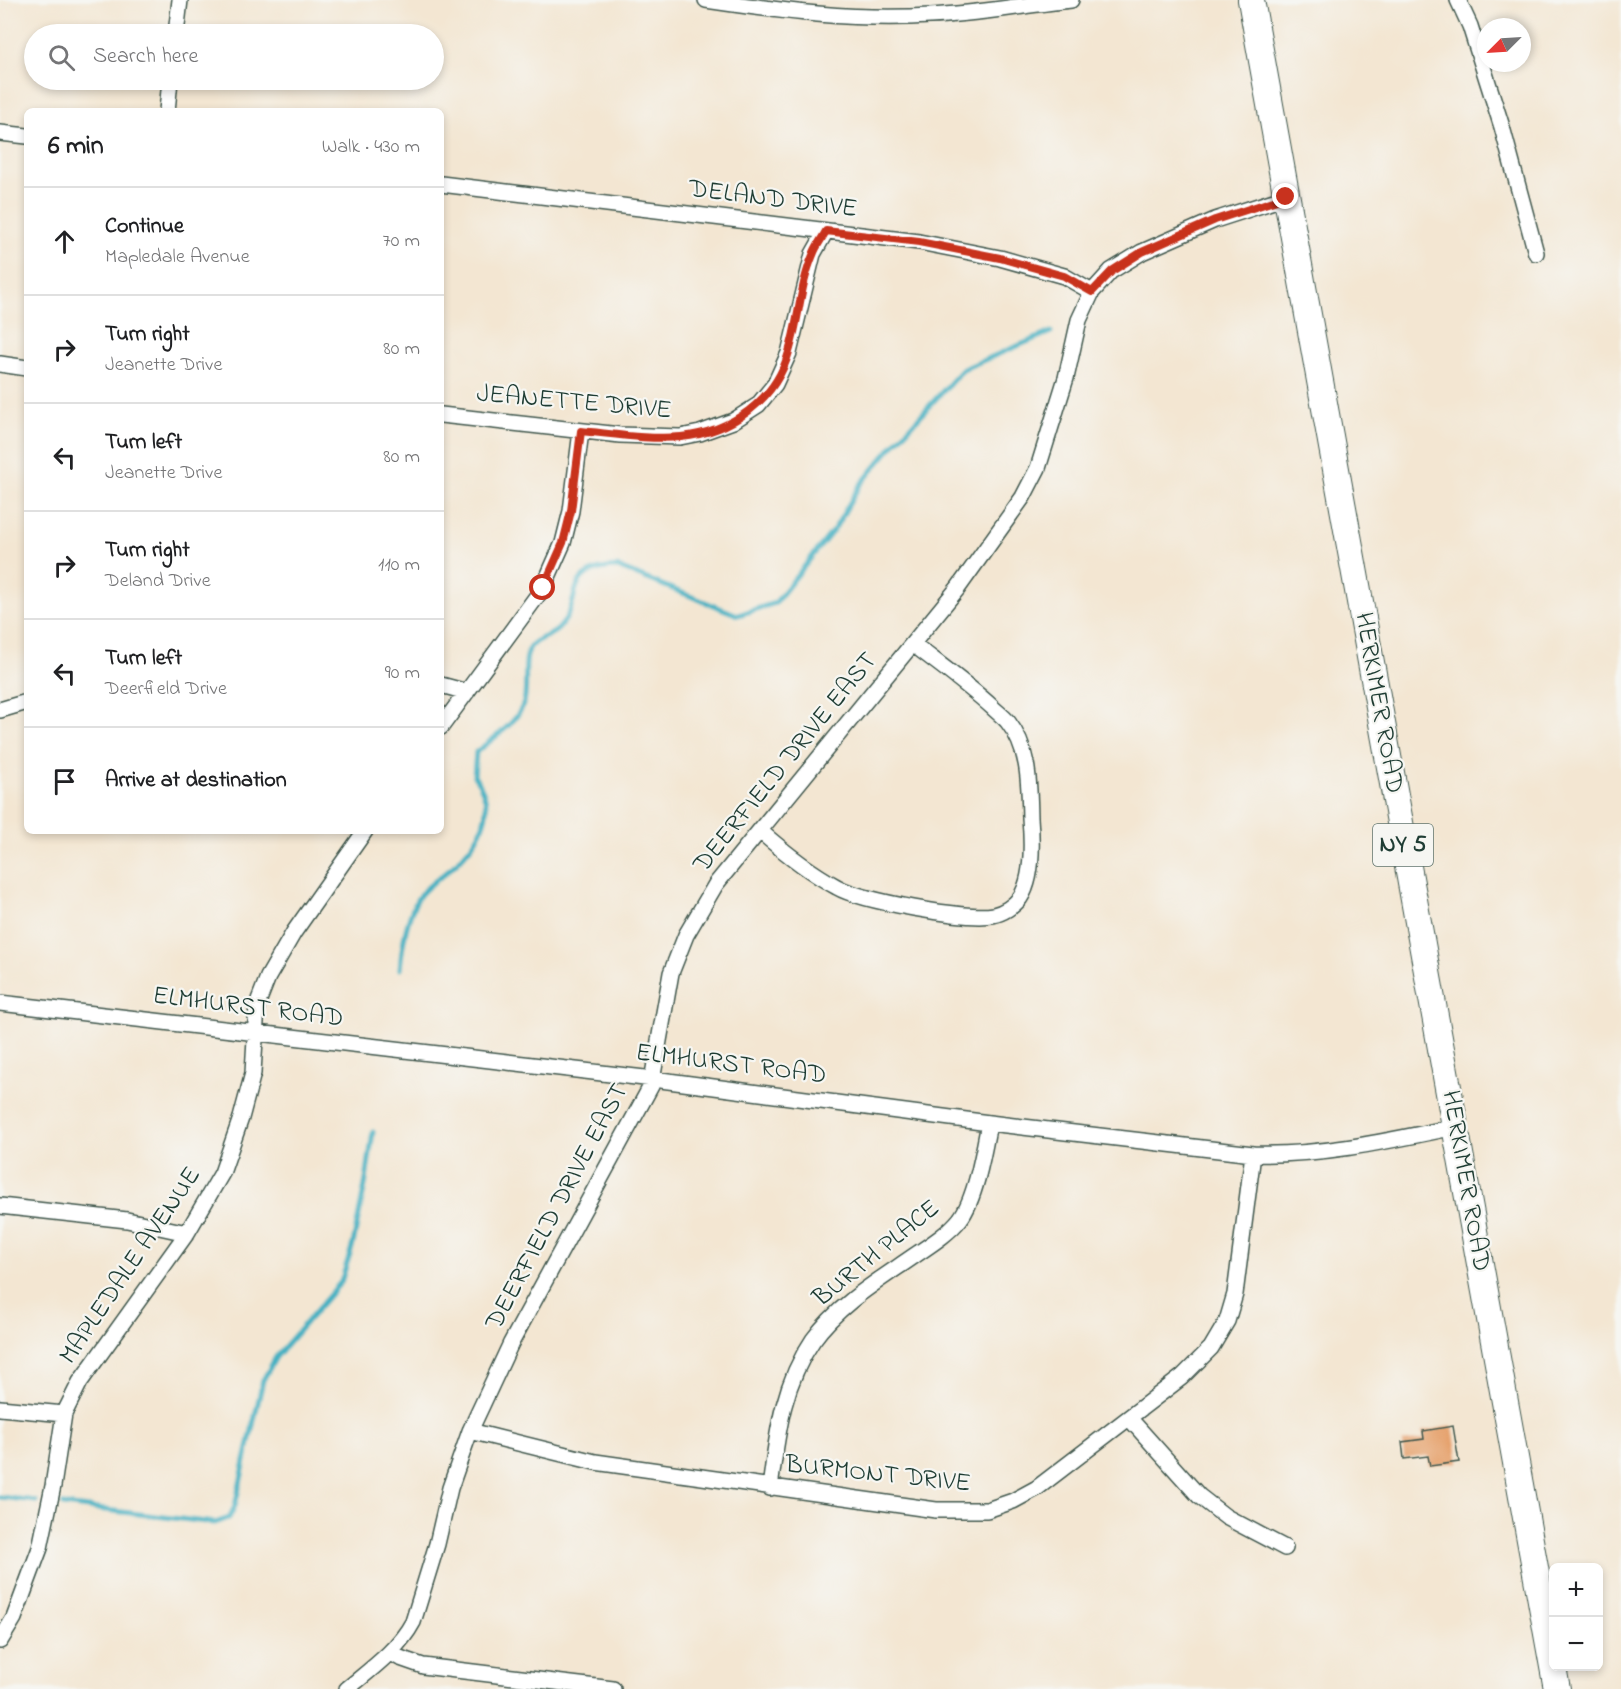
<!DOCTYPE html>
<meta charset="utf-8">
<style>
:root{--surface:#fff;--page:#f6f6f6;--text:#202124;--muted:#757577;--line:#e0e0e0}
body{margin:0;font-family:"Indie Flower",sans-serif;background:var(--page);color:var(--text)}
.controls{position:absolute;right:18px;bottom:18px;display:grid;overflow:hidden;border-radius:9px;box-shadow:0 3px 9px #0003}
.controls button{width:54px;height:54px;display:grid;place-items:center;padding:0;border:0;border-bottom:2px solid var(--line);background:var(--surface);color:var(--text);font:30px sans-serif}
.compass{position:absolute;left:1477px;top:18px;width:54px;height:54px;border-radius:50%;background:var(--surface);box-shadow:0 3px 9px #0003;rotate:246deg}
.stop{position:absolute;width:18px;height:18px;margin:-14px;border:4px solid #c8321e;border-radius:50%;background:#fff}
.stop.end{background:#c8321e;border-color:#fff;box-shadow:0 2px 6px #0008}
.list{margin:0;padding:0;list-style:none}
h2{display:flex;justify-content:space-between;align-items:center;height:78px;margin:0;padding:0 24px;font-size:26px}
h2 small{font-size:20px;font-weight:400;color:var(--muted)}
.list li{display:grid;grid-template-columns:39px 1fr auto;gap:18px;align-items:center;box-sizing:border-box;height:108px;padding:0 24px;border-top:2px solid var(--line)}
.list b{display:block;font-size:22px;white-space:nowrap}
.list p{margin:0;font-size:20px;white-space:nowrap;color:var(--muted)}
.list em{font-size:20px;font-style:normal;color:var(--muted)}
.icon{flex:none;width:33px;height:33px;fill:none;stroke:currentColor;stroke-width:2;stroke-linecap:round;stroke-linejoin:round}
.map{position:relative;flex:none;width:1621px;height:1689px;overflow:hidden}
.search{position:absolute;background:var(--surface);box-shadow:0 3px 9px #0003;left:24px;top:24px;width:420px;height:66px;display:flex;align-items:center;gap:15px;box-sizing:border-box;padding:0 21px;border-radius:33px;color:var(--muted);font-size:22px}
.panel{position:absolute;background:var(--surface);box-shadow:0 3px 9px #0003;left:24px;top:108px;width:420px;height:726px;border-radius:9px}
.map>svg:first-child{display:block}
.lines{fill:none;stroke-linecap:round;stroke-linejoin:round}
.stream{stroke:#45b1c2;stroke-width:5}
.building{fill:#e6a36e}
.street-casing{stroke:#3f564c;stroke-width:18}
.primary-casing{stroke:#3f564c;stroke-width:28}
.street{stroke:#fff;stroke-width:15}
.primary{stroke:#fff;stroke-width:26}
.route{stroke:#c8321e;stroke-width:8}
.labels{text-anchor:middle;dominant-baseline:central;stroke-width:4.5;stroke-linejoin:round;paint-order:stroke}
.shield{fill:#f6f6f2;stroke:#60746d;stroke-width:1.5}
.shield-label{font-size:24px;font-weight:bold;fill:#1f3d34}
.street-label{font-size:26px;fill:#1f3d34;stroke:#f6f6f2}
</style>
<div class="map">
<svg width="1621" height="1689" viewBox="0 0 1621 1689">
<rect width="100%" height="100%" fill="#f6f6f2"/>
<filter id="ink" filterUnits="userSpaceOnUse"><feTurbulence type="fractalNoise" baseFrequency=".0167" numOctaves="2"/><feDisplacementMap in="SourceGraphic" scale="12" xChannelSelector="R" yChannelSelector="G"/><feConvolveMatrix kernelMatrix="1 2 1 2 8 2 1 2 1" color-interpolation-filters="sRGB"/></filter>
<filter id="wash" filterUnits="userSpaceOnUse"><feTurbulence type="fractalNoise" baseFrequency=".008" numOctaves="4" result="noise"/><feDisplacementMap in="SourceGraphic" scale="24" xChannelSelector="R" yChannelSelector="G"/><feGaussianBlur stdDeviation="1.35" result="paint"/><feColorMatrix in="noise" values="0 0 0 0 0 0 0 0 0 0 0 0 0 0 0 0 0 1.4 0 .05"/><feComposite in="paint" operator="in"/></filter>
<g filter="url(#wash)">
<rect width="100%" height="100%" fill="#f3e6d2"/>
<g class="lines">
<path class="stream" d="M400,969C402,946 406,919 418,898C423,889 437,880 445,873C475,848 503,813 474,776L476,752C493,738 517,724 524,702C528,686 523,667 528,651C533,637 552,638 560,627C585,599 560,570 617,567L738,615L775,603L835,528L860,485L891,448L963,369L1051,332
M0,1497L36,1501
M63,1505L215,1523L229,1518L235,1506L263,1380L276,1357L341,1282L353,1244L366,1180L373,1132"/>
</g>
<g id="blocks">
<path class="building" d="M1453,1426L1459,1462L1430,1466L1428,1456L1404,1459L1402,1442L1424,1439L1423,1431Z"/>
</g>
</g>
<g filter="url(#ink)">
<use href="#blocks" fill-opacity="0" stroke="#3f564c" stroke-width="1.5"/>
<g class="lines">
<g class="street-casing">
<path id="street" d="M706,0C780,11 855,21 930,16C977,14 1024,5 1071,0
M1458,0L1470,26L1502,127L1536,253
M176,34L180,0
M167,111L170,80
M0,133L27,136
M441,184L919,242L1000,258L1064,276L1092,292
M0,364L27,368
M441,415L620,435L680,437L700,433L733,421L758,405L775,384L789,353L813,254L826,231
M441,685L467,692
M0,710L27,702
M441,727L543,588L563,543L571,511L581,431
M760,831C784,852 809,872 837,887C861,901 967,920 993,915C1003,913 1014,906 1020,898C1033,879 1032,841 1030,818C1029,785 1030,750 1008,722C1004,717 997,712 992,707C967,684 940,665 913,644
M0,1003L653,1079L989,1123L1253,1154C1321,1156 1388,1141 1455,1127
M0,1206L127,1220L187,1233
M0,1408L64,1414
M1130,1419L1199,1496L1226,1517L1285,1548
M470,1431L595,1462L936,1510H987L1013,1501L1037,1488L1182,1377L1211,1348L1227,1321L1235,1294L1253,1154
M770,1488C777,1436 782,1385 813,1340C839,1304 878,1281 914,1256C930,1245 948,1234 960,1219C976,1198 984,1149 989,1123
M0,1641L14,1618L40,1548L53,1486L64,1414L80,1382L187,1233L222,1173L241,1118L253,1073L257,1005L268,977L294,932L365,831
M390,1652L400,1658L423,1666L613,1689
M347,1689C371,1669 398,1650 413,1622L437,1544L450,1488L470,1431L511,1343L651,1086L671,973L686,935L716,884L958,588L1023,497L1038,468L1066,378L1079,320L1092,292L1111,271L1142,252L1215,220L1286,197"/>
</g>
<g class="primary-casing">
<path id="primary" d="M1251,0L1557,1689"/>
</g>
<use href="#street" class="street"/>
<use href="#primary" class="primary"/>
</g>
</g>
<g class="lines" filter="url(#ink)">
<path class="route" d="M543,588L563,543L571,511L581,431C613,434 650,440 681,437C731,432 775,401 789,352C799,320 800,285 813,255C816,246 822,239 826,231L919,242L1000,258L1064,276L1092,292L1112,271L1142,252L1215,220L1286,197"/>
</g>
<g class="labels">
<rect class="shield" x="1373" y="824" width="60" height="42" rx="4.5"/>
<g class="shield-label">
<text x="1403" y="845">NY 5</text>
</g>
<g class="street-label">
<text transform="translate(773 200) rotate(7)">DELAND DRIVE</text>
<text transform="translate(574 403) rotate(5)">JEANETTE DRIVE</text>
<text transform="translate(1378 703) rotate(80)">HERKIMER ROAD</text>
<text transform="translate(786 763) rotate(-51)">DEERFIELD DRIVE EAST</text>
<text transform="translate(248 1008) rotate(7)">ELMHURST ROAD</text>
<text transform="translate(731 1065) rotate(7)">ELMHURST ROAD</text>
<text transform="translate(1465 1181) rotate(80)">HERKIMER ROAD</text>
<text transform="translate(558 1207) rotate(-62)">DEERFIELD DRIVE EAST</text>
<text transform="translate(877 1254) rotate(-39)">BURTH PLACE</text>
<text transform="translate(131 1266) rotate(-56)">MAPLEDALE AVENUE</text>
<text transform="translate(878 1475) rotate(6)">BURMONT DRIVE</text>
</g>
</g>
</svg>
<div class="controls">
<button>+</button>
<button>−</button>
</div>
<svg class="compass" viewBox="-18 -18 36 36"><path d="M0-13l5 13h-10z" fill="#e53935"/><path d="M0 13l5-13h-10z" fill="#757577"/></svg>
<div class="stop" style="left:543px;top:588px"></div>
<div class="stop end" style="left:1286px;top:197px"></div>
<div class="search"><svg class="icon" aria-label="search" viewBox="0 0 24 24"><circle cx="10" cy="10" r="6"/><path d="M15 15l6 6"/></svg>Search here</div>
<section class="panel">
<h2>6 min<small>Walk · 430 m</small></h2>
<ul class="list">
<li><svg class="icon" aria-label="ahead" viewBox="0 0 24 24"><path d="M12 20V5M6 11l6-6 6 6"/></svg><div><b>Continue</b><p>Mapledale Avenue</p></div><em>70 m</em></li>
<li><svg class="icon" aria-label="right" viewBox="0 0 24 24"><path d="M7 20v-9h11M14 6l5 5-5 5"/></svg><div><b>Turn right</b><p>Jeanette Drive</p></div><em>80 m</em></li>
<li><svg class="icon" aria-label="left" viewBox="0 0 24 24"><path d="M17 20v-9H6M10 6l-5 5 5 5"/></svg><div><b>Turn left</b><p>Jeanette Drive</p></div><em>80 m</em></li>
<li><svg class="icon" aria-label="right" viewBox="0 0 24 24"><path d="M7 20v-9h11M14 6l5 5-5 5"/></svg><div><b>Turn right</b><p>Deland Drive</p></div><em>110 m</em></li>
<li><svg class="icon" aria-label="left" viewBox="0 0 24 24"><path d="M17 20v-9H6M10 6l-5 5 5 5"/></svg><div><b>Turn left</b><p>Deerfield Drive</p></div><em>90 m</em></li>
<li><svg class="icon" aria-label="arrive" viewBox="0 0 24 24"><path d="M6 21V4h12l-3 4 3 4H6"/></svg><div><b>Arrive at destination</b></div></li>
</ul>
</section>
</div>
